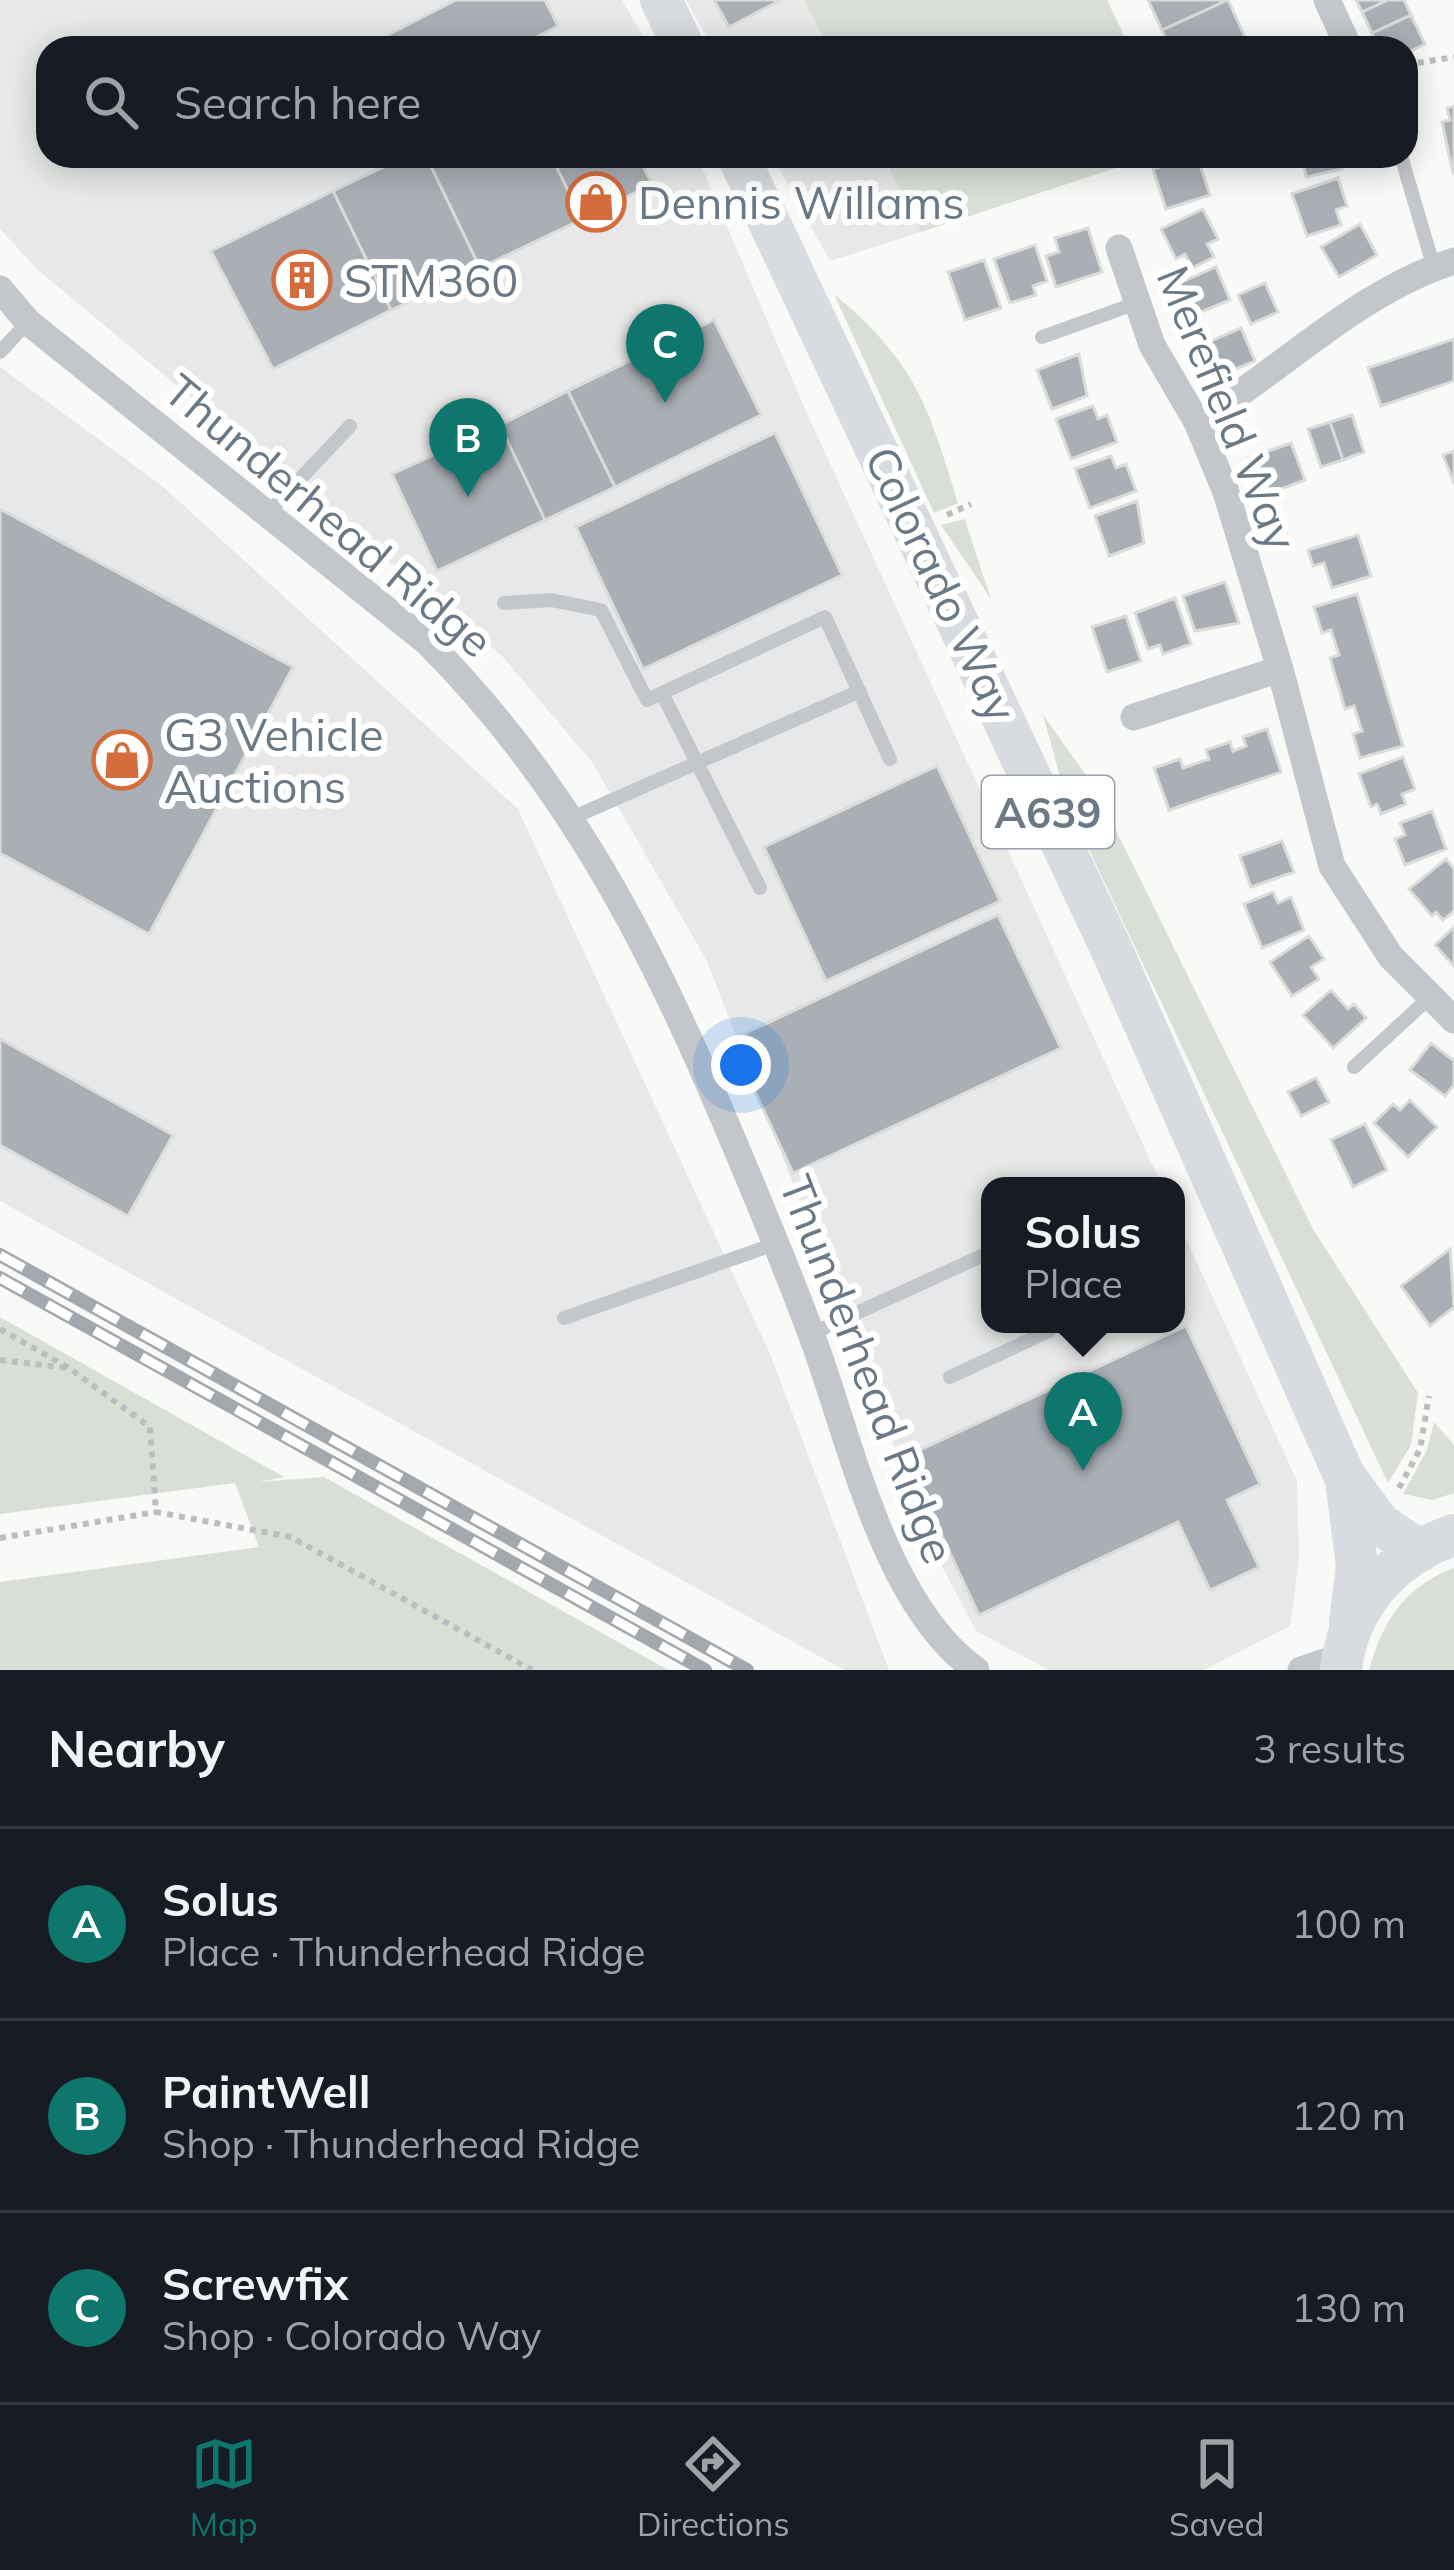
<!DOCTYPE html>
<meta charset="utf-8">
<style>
:root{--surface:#171b24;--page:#20242c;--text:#f1f3f6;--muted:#9ea1a6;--line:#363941;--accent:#0f766e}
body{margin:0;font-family:Mulish,sans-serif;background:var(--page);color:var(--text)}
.you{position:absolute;left:741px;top:1065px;width:42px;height:42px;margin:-30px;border:9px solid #fff;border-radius:50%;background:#1a73e8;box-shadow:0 0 0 18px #1a73e833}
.badge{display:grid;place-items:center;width:78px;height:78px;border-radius:50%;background:var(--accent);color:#fff;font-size:39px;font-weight:700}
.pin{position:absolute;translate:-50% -99px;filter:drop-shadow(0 3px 6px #0008)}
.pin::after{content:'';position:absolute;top:63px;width:42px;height:36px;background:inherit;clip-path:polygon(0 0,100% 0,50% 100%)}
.popup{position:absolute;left:981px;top:1177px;width:204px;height:156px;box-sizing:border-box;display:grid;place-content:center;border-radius:24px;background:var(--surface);filter:drop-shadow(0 3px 9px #0005);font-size:39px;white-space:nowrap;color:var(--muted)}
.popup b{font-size:45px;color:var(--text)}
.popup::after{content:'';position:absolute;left:50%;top:100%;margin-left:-24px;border:24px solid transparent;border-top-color:var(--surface)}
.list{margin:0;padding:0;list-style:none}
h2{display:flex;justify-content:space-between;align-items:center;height:156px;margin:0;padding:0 48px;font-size:51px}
h2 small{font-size:39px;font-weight:400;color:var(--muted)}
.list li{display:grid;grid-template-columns:78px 1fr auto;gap:36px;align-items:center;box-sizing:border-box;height:192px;padding:0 48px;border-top:3px solid var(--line)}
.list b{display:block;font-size:45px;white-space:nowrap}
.list p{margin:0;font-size:39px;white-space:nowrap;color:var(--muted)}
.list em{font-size:39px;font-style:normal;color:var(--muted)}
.icon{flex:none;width:66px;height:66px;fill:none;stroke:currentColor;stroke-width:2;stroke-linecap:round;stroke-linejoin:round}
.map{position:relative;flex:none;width:1454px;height:1670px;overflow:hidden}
.search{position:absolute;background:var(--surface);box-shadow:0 6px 30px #0003;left:36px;right:36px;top:36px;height:132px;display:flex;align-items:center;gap:30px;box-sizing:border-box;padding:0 42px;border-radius:36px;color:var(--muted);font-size:45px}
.sheet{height:732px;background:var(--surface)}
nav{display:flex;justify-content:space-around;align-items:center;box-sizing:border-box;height:168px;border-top:3px solid var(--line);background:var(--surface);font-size:33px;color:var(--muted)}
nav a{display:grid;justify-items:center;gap:6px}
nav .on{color:var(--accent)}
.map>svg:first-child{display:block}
.built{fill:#e7e8e7}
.green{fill:#d9ded7}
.building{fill:#a9afb5;stroke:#dbdbd9;stroke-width:3}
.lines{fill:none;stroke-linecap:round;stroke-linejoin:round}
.path{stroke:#bbbec0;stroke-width:6;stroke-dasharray:6 6;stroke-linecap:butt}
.lane{stroke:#c3c6ca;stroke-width:14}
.street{stroke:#c3c6ca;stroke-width:27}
.primary{stroke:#d8dbdf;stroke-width:42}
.rail-casing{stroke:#a3a8ae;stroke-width:14}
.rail{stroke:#fff;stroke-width:9;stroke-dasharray:27;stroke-linecap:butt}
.labels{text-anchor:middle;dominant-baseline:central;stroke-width:12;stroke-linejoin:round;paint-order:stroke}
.shield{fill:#fff;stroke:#97a0aa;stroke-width:3}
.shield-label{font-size:42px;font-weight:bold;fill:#6b7885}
.poi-label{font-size:45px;fill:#6b7885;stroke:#fff;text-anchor:start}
.street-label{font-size:45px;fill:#6b7885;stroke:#fff}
</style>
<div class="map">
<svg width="1454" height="1670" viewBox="0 0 1454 1670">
<rect width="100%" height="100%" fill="#f9f9f7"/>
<path class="built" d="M0,0H622L650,48H48V156H697L805,409L1162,1186H990V1324H1176V1217L1297,1481L1299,1559L1290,1626L1204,1670H1049L976,1631L936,1555L707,961L592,762L503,657L39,271L0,229Z
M686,0H804L829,48H713Z
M772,156H883L921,232L830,261Z
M0,367L161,485L518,809L770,1354L889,1670H844L0,1201Z"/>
<path class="green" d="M804,0H1107L1130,48H829Z
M883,156H1152L921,232Z
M834,294C915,362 928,404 958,503L934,513Z
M965,519V520L991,599L941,525Z
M1043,715L1094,786L1313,1229L1418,1393L1411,1445L1388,1483L1068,805Z
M0,1317L284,1477L258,1482L324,1477L668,1670H0V1582L259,1547L235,1483L0,1514Z
M1434,1422L1454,1445V1493L1433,1500L1403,1494L1427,1450Z
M1454,1568V1670H1369C1383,1621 1405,1586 1454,1568Z"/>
<path class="building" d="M456,0H545L558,26L515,48H389L384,37Z
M714,0H778L779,1L729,27Z
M1148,0H1228L1162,30Z
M1228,0L1250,48H1170L1162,30Z
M1356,0H1388L1362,12Z
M1388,0H1404L1411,15L1372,33L1362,12Z
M1411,15L1425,44L1406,53V48H1379L1372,33Z
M1454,106V173H1453L1442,122L1450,120L1447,108Z
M407,156H426L480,268L391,310L333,191Z
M426,156H551L582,219L480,268Z
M551,156H638L652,184L582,219Z
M1197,156L1210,195L1166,209L1153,169Z
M1302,156H1339L1342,169L1306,177Z
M1338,178L1347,206L1336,210L1341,225L1307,236L1292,194Z
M333,191L391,310L273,369L211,251Z
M1203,209L1218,239L1207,244L1214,257L1192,268L1185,254L1176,259L1161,229Z
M1360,224L1377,255L1339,277L1321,247Z
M1088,228L1102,272L1056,287L1046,256L1059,252L1055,238Z
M1035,245L1047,281L1033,286L1036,295L1010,303L994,259Z
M984,260L1001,308L965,320L948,272Z
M1216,267L1230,300L1189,317L1175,285Z
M1265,283L1278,312L1251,324L1238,295Z
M714,320L761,415L615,487L568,391Z
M1241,328L1255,361L1214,378L1200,346Z
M1454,339V381L1381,406L1368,368Z
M1079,354L1087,396L1052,409L1037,370Z
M568,391L615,487L545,520L500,425Z
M1093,406L1098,419L1107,415L1117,442L1071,459L1056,419Z
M1352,415L1364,452L1343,460L1330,422Z
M1330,422L1343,460L1321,467L1308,429Z
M500,425L545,520L437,571L392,474Z
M775,433L842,575L643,669L576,527Z
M1291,443L1305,480L1262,496L1248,458Z
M1454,451V484L1443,455Z
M1111,456L1116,468L1126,464L1136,491L1090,508L1075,469Z
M1137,501L1144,543L1109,556L1095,516Z
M0,509L293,667L149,934L0,853Z
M1358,535L1371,576L1332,588L1324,563L1313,566L1308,550Z
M1225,582L1239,623L1195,631L1183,596Z
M1357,594L1403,746L1360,758L1353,734L1362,731L1354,706L1345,709L1330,658L1339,655L1331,630L1322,633L1314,607Z
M1175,598L1191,644L1163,654L1160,645L1148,649L1135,613Z
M1126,616L1141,661L1107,672L1092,627Z
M1267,729L1281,772L1169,810L1154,768L1180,759L1183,768L1209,759L1206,750L1230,742L1233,751L1246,746L1243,737Z
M1403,757L1415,789L1402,794L1406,804L1381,814L1377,804L1371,807L1359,774Z
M937,766L1000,901L826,981L764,847Z
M1432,811L1446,849L1405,865L1395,839L1405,835L1400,823Z
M1282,841L1294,872L1251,887L1240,856Z
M1446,859L1454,869V911L1443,920L1436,912L1432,916L1409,889Z
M1273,892L1278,903L1291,897L1304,930L1262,948L1244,904Z
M998,915L1061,1048L793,1173L731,1040Z
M1454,927V966L1435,945Z
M1309,936L1324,959L1311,967L1319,979L1292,996L1270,962Z
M1331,990L1348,1009L1354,1004L1366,1018L1333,1048L1303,1015Z
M0,1039L173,1135L128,1216L0,1145Z
M1431,1043L1454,1061V1085L1445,1096L1410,1070Z
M1316,1078L1329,1102L1301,1116L1288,1092Z
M1410,1100L1437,1127L1408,1157L1374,1123L1393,1104L1400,1110Z
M1365,1124L1387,1170L1353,1187L1331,1140Z
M1450,1249L1454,1307L1430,1326L1401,1286Z
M1186,1326L1260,1484L1227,1500L1259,1567L1210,1590L1178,1522L979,1615L905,1457Z"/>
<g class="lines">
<path class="path" d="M1406,65L1454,57
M947,515L971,504
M0,1329L69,1368L150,1427L156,1512L291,1537L532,1670
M0,1360L68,1368
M1399,1488L1420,1449L1429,1396
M0,1538L156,1512"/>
<path class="lane" d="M1401,156L1434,268
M1042,337L1137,303
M0,352L28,322
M268,513L350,426
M504,603L551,600L601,610L647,700L825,617L890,759
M662,693L760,888
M574,817L860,691
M1354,1067L1428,999
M564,1318L775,1244
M811,1334L990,1252
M950,1377L1049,1331L1045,1324"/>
<path class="street" d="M1327,0L1349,48
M1119,248L1152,345L1197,422L1226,492L1280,669L1332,866L1391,957L1454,1020
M0,289L28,322L427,642C565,780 649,941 724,1119C755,1192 786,1265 813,1339C851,1441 884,1605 976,1670
M1197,422C1282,370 1357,292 1454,261
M1134,717L1280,669
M1301,1670L1342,1656"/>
<path class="primary" d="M661,0L684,48
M738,156L1109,944L1344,1475L1380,1524L1420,1551
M1347,1488L1357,1566L1350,1622
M1341,1670C1347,1607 1394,1554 1454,1535"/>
<g class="rail-casing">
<path id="rail" d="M0,1255L747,1670
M0,1278L705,1670"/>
</g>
<use href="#rail" class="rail"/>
</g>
<defs>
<g id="shop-ring" transform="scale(3)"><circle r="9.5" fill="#fff" stroke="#d46c3d" stroke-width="1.5"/><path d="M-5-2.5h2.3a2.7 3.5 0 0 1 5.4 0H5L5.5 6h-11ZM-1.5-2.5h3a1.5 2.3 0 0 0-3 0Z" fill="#d46c3d"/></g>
<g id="building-ring" transform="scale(3)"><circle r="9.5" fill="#fff" stroke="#d46c3d" stroke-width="1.5"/><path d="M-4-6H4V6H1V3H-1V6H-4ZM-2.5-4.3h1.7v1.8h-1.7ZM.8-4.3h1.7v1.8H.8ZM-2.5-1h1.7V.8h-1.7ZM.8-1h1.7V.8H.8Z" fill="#d46c3d"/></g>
</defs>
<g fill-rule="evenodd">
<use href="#shop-ring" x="596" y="202"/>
<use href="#building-ring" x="302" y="280"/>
<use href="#shop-ring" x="122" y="760"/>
</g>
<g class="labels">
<rect class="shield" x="982" y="776" width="132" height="72" rx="9"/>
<g class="shield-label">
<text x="1048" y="812">A639</text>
</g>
<g class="poi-label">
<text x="638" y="202">Dennis Willams</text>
<text x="344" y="280">STM360</text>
<text x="164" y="734">G3 Vehicle<tspan x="164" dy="52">Auctions</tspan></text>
</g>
<g class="street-label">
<text transform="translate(1228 408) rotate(68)">Merefield Way</text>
<text transform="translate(329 515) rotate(40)">Thunderhead Ridge</text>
<text transform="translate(942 584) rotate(65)">Colorado Way</text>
<text transform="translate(868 1369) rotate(69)">Thunderhead Ridge</text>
</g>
</g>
</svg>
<div class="you"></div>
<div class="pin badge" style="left:1083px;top:1471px">A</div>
<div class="popup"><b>Solus</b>Place</div>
<div class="pin badge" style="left:468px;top:497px">B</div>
<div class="pin badge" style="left:665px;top:403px">C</div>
<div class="search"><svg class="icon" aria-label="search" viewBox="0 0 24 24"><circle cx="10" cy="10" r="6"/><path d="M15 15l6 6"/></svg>Search here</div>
</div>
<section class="sheet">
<h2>Nearby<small>3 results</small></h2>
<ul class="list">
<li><span class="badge">A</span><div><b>Solus</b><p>Place · Thunderhead Ridge</p></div><em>100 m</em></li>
<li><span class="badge">B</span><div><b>PaintWell</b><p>Shop · Thunderhead Ridge</p></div><em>120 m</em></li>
<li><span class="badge">C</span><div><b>Screwfix</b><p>Shop · Colorado Way</p></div><em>130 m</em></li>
</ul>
</section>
<nav>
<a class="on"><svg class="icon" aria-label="map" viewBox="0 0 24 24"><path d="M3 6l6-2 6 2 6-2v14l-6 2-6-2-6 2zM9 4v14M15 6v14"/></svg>Map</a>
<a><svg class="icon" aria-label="directions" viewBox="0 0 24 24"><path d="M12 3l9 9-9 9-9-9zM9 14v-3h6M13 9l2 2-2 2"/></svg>Directions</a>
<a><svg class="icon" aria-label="saved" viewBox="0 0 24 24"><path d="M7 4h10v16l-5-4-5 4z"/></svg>Saved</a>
</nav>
